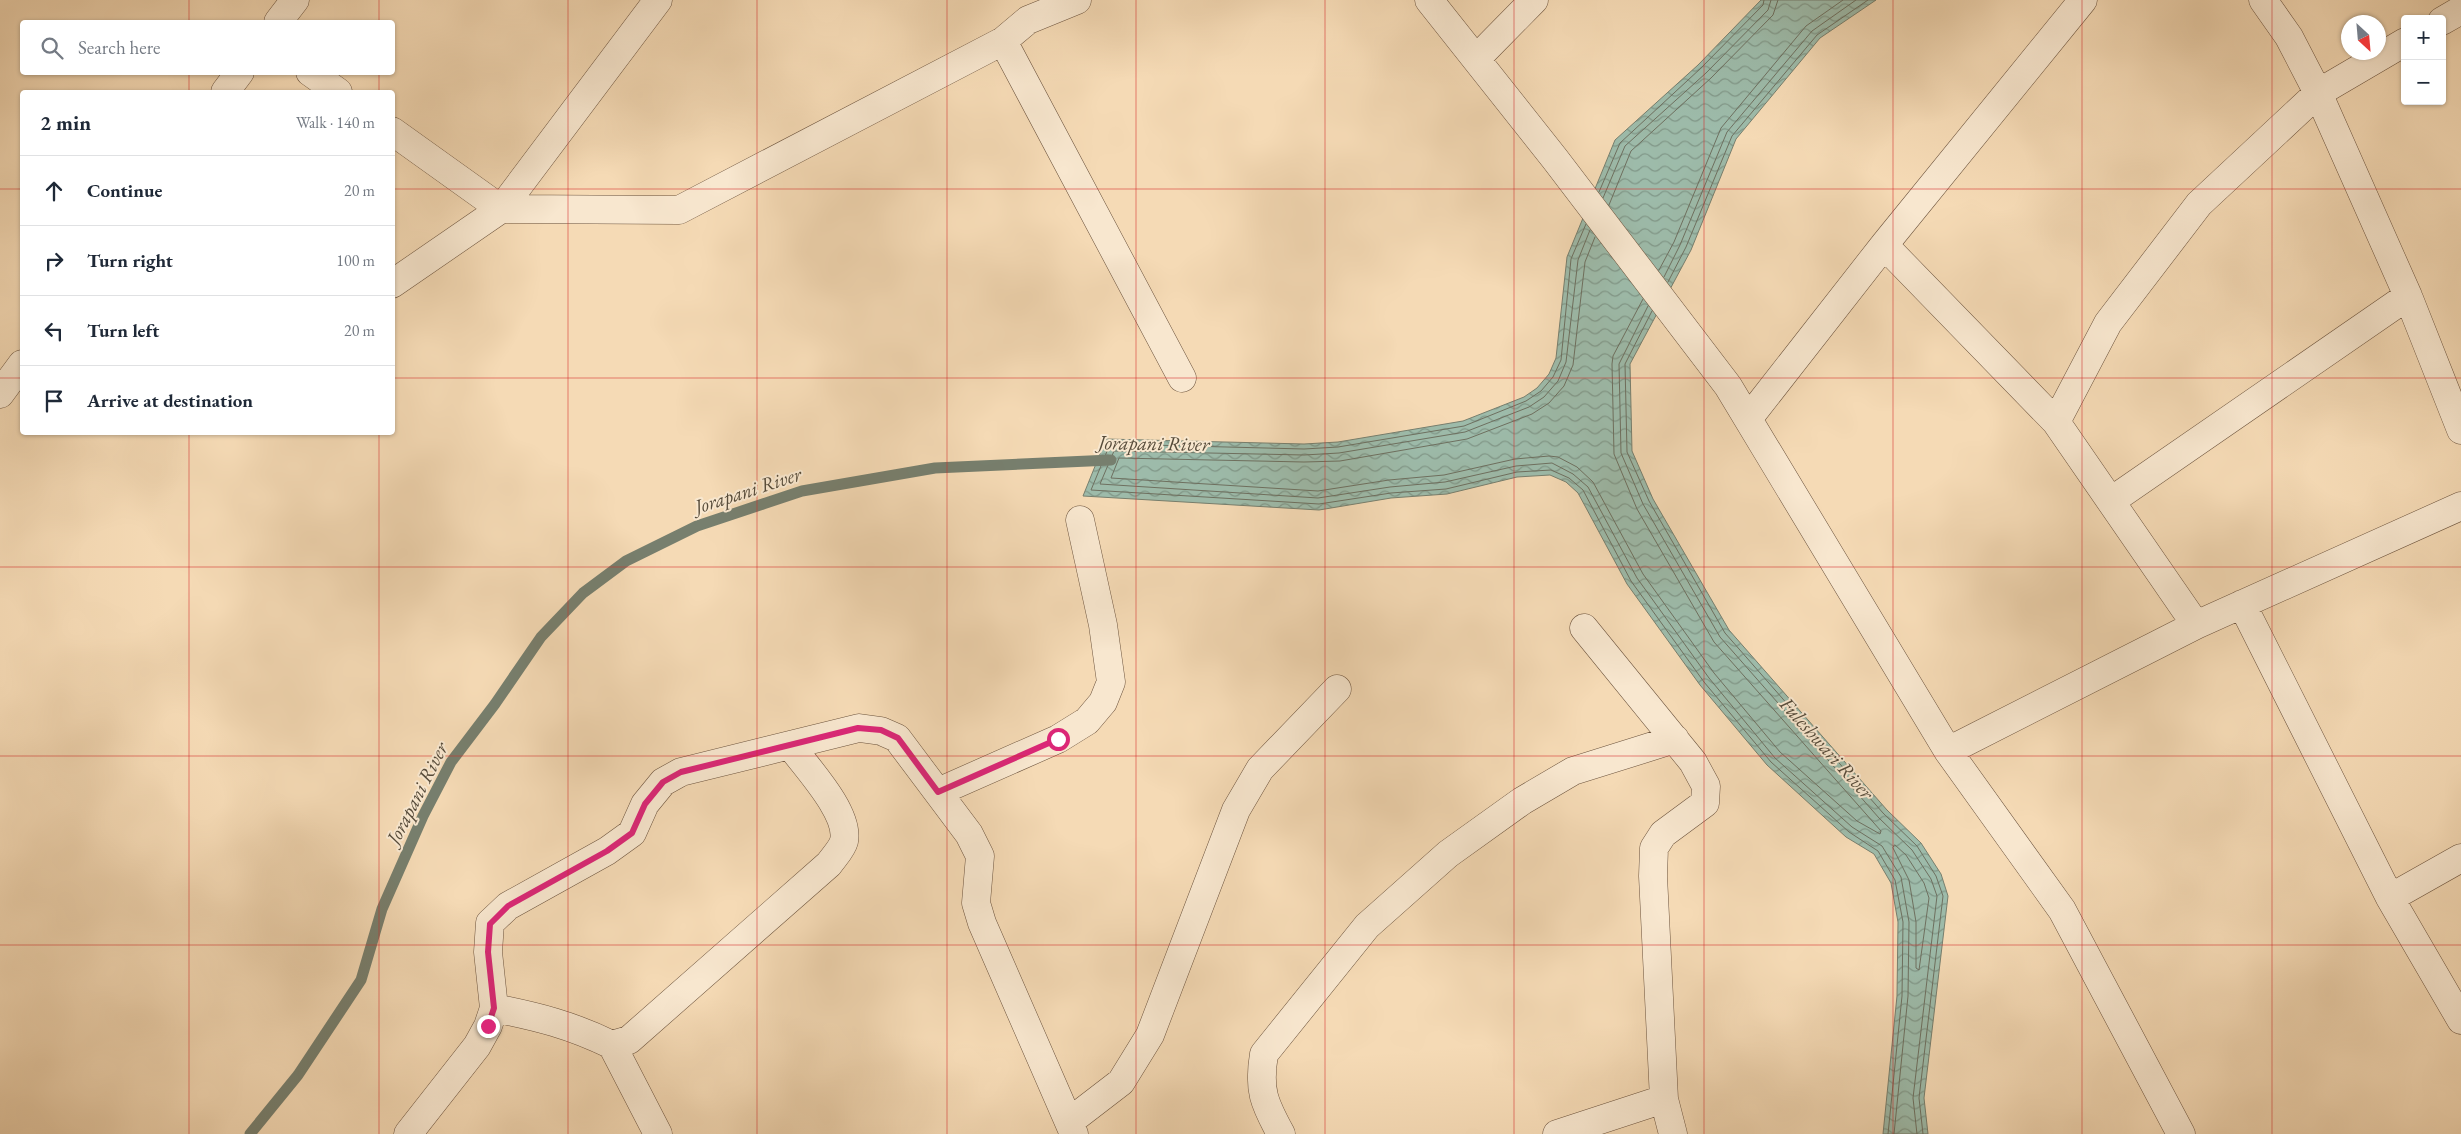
<!DOCTYPE html>
<meta charset="utf-8">
<style>
:root{--surface:#fff;--page:#f6f6f7;--text:#1f2937;--muted:#747a83;--line:#e0e1e3}
body{margin:0;font-family:"EB Garamond",serif;background:var(--page);color:var(--text)}
.controls{position:absolute;right:15px;top:15px;display:grid;overflow:hidden;border-radius:5px;box-shadow:0 1px 4px #0004}
.controls button{width:45px;height:45px;display:grid;place-items:center;padding:0;border:0;border-bottom:1px solid var(--line);background:var(--surface);color:var(--text);font:25px sans-serif}
.compass{position:absolute;left:2341px;top:15px;width:45px;height:45px;border-radius:50%;background:var(--surface);box-shadow:0 1px 4px #0004;rotate:154deg}
.stop{position:absolute;width:15px;height:15px;margin:-11px;border:4px solid #db2777;border-radius:50%;background:#fff}
.stop.end{background:#db2777;border-color:#fff;box-shadow:0 1px 5px #0008}
.list{margin:0;padding:0;list-style:none}
h2{display:flex;justify-content:space-between;align-items:center;height:65px;margin:0;padding:0 20px;font-size:21px}
h2 small{font-size:16px;font-weight:400;color:var(--muted)}
.list li{display:grid;grid-template-columns:32px 1fr auto;gap:15px;align-items:center;box-sizing:border-box;height:70px;padding:0 20px;border-top:1px solid var(--line)}
.list b{display:block;font-size:19px;white-space:nowrap}
.list em{font-size:16px;font-style:normal;color:var(--muted)}
.icon{flex:none;width:28px;height:28px;fill:none;stroke:currentColor;stroke-width:2;stroke-linecap:round;stroke-linejoin:round}
.map{position:relative;flex:none;width:2461px;height:1134px;overflow:hidden}
.search{position:absolute;background:var(--surface);box-shadow:0 1px 4px #0004;left:20px;top:20px;width:375px;height:55px;display:flex;align-items:center;gap:12px;box-sizing:border-box;padding:0 18px;border-radius:5px;color:var(--muted);font-size:19px}
.panel{position:absolute;background:var(--surface);box-shadow:0 1px 4px #0004;left:20px;top:90px;width:375px;height:345px;border-radius:5px}
.map>svg:first-child{display:block}
.water{fill:url(#water-waves);stroke:#777f6e}
.lines{fill:none;stroke-linecap:round;stroke-linejoin:round}
.shore{stroke:#6e7060;stroke-width:1}
.stream{stroke:#777f6e;stroke-width:11}
.minor-casing{stroke:#6c533d;stroke-width:29}
.minor{stroke:#f8e7cf;stroke-width:28}
.route{stroke:#db2777;stroke-width:6}
.grid{fill:none;stroke:#d62828;stroke-width:1;stroke-opacity:0.55}
.labels{text-anchor:middle;dominant-baseline:central;stroke-width:4;stroke-linejoin:round;paint-order:stroke}
.water-label{font-size:20px;font-style:italic;fill:#564b3a;stroke:#f8e7cf}
</style>
<div class="map">
<svg width="2461" height="1134" viewBox="0 0 2461 1134">
<defs>
<pattern id="water-waves" width="16" height="10" patternUnits="userSpaceOnUse" patternTransform="scale(1.25)"><rect width="16" height="10" fill="#9dbbaa"/><path d="M0 5q4-4 8 0t8 0" fill="none" stroke="#819889"/></pattern>
</defs>
<rect width="100%" height="100%" fill="#f5dab5"/>
<filter id="stains"><feTurbulence type="fractalNoise" baseFrequency=".004" numOctaves="4"/><feColorMatrix values="0 0 0 0 .2 0 0 0 0 .09 0 0 0 0 .02 0 0 0 .5 -.17"/></filter>
<radialGradient id="worn" r=".72"><stop offset=".6" stop-color="#630" stop-opacity="0"/><stop offset="1" stop-color="#630" stop-opacity=".3"/></radialGradient>
<path class="water" d="M1761,0H1876L1820,38L1736,139L1691,250L1630,364L1632,451L1653,499L1729,630L1887,810L1921,843L1941,874L1948,896L1924,1098L1928,1134H1883L1897,996L1898,922L1891,883L1874,854L1846,837L1767,765L1700,685L1627,584L1578,493L1566,482L1550,475L1517,477L1447,494L1391,498L1319,510L1083,496L1106,439L1304,444L1338,442L1463,421L1524,397L1537,388L1549,374L1556,358L1567,257L1615,140L1698,65Z"/>
<g class="lines">
<path class="shore" d="M1599,192L1620,143L1701,68L1763,5L1764,0
M1603,198L1625,146L1706,73L1768,10L1771,0
M1609,205L1631,151L1711,78L1773,15L1778,0
M1586,224L1571,259L1561,360L1553,377L1541,391L1526,401L1464,426L1338,447L1304,449L1110,444L1091,490L1319,504L1391,493L1446,489L1517,472L1551,470L1569,478L1583,490L1631,581L1704,682L1771,762L1849,832L1878,851L1895,880L1903,922L1902,996L1888,1134
M1590,230L1578,260L1566,362L1558,381L1544,397L1529,407L1465,432L1339,453L1304,455L1114,451L1100,484L1318,498L1390,487L1445,482L1516,466L1552,463L1573,474L1588,487L1637,578L1709,678L1775,758L1852,827L1882,846L1901,877L1909,922L1908,996L1894,1134
M1595,237L1585,262L1573,365L1564,386L1549,403L1532,414L1467,439L1340,461L1304,462L1119,458L1111,478L1318,491L1389,480L1444,475L1515,459L1549,456L1558,457L1577,467L1593,482L1643,574L1714,673L1780,752L1857,821L1880,834L1881,831L1714,642L1637,509L1614,454L1612,364L1613,356L1643,299
M1659,270L1674,242L1721,128L1806,26L1843,0
M1664,277L1680,245L1727,132L1812,31L1856,0
M1668,282L1686,247L1732,136L1817,35L1868,0
M1648,306L1619,364L1621,453L1643,504L1720,637L1879,818L1912,850L1931,879L1937,896L1913,1098L1917,1134
M1652,311L1625,364L1627,452L1649,501L1725,633L1883,813L1917,846L1936,876L1943,896L1919,1098L1923,1134
M1895,845L1906,855L1924,883L1929,898L1919,970L1916,968V922L1909,880L1893,848Z"/>
<path class="stream" d="M250,1134L298,1075L361,980L382,909L423,816L451,762L495,704L541,637L583,593L626,561L697,526L802,491L935,468L1111,460"/>
<g class="minor-casing">
<path id="minor" d="M1429,0L1555,159L1728,386L1948,751L2062,910L2181,1134
M2263,0L2289,37L2318,93L2408,296L2461,430
M2442,21L2461,10
M278,22L295,0
M1003,41L1182,378
M1476,59L1534,0
M310,72L338,92
M225,92L240,72
M392,131L501,209L658,0
M1884,245L2056,422L2196,625
M392,284L501,209L679,210L1003,41L1028,20L1077,0
M0,394L22,364
M1748,419L1884,245L2083,0
M2056,422L2108,323L2199,204L2318,93L2405,42
M2111,501L2408,296
M2242,604L2390,898L2461,1020
M1584,628L1693,762L1706,786L1705,803L1663,834L1654,848L1653,876L1664,1099L1673,1134
M1948,751L2196,625L2461,506
M938,792L1058,739L1087,721L1103,702L1111,682L1103,625L1080,520
M2390,898L2461,858
M494,1008C539,1017 571,1025 612,1045L629,1040L829,864C833,858 842,849 844,841C850,813 806,767 790,745
M612,1045L658,1134
M1069,1122L1121,1082L1150,1035L1236,810L1260,769L1337,689
M408,1134L477,1046L488,1026L494,1008L488,952L490,923L508,906L607,851L632,833L645,804L663,782L681,772L859,728L881,731L897,738L969,834L980,856L976,903L982,923L1074,1134
M1281,1134C1264,1103 1258,1090 1264,1054L1367,926L1448,854L1522,801L1573,771L1675,739
M1557,1134L1664,1099"/>
</g>
<use href="#minor" class="minor"/>
</g>
<g class="lines">
<path class="route" d="M488,1026L494,1008L488,952L490,924L508,906L607,851L632,833L645,804L663,782L681,772L858,728L881,730L898,738L938,792L1058,739"/>
</g>
<path class="grid" d="M189,0V22M379,0V22M568,0V1134M757,0V1134M947,0V1134M1136,0V1134M1325,0V1134M1514,0V1134M1704,0V1134M1893,0V1134M2082,0V1134M2272,0V1134M189,72V92M379,72V92M0,189H22M392,189H2461M0,378H22M392,378H2461M189,432V1134M379,432V1134M0,567H2461M0,756H2461M0,945H2461"/>
<g class="labels">
<g class="water-label">
<text transform="translate(1154 443) rotate(1)">Jorapani River</text>
<text transform="translate(748 490) rotate(-18)">Jorapani River</text>
<text transform="translate(1827 748) rotate(48)">Fuleshwari River</text>
<text transform="translate(417 793) rotate(-63)">Jorapani River</text>
</g>
</g>
<rect width="100%" height="100%" filter="url(#stains)"/>
<rect width="100%" height="100%" fill="url(#worn)"/>
</svg>
<div class="controls">
<button>+</button>
<button>−</button>
</div>
<svg class="compass" viewBox="-18 -18 36 36"><path d="M0-13l5 13h-10z" fill="#e53935"/><path d="M0 13l5-13h-10z" fill="#747a83"/></svg>
<div class="stop" style="left:1058px;top:739px"></div>
<div class="stop end" style="left:488px;top:1026px"></div>
<div class="search"><svg class="icon" aria-label="search" viewBox="0 0 24 24"><circle cx="10" cy="10" r="6"/><path d="M15 15l6 6"/></svg>Search here</div>
<section class="panel">
<h2>2 min<small>Walk · 140 m</small></h2>
<ul class="list">
<li><svg class="icon" aria-label="ahead" viewBox="0 0 24 24"><path d="M12 20V5M6 11l6-6 6 6"/></svg><div><b>Continue</b></div><em>20 m</em></li>
<li><svg class="icon" aria-label="right" viewBox="0 0 24 24"><path d="M7 20v-9h11M14 6l5 5-5 5"/></svg><div><b>Turn right</b></div><em>100 m</em></li>
<li><svg class="icon" aria-label="left" viewBox="0 0 24 24"><path d="M17 20v-9H6M10 6l-5 5 5 5"/></svg><div><b>Turn left</b></div><em>20 m</em></li>
<li><svg class="icon" aria-label="arrive" viewBox="0 0 24 24"><path d="M6 21V4h12l-3 4 3 4H6"/></svg><div><b>Arrive at destination</b></div></li>
</ul>
</section>
</div>
